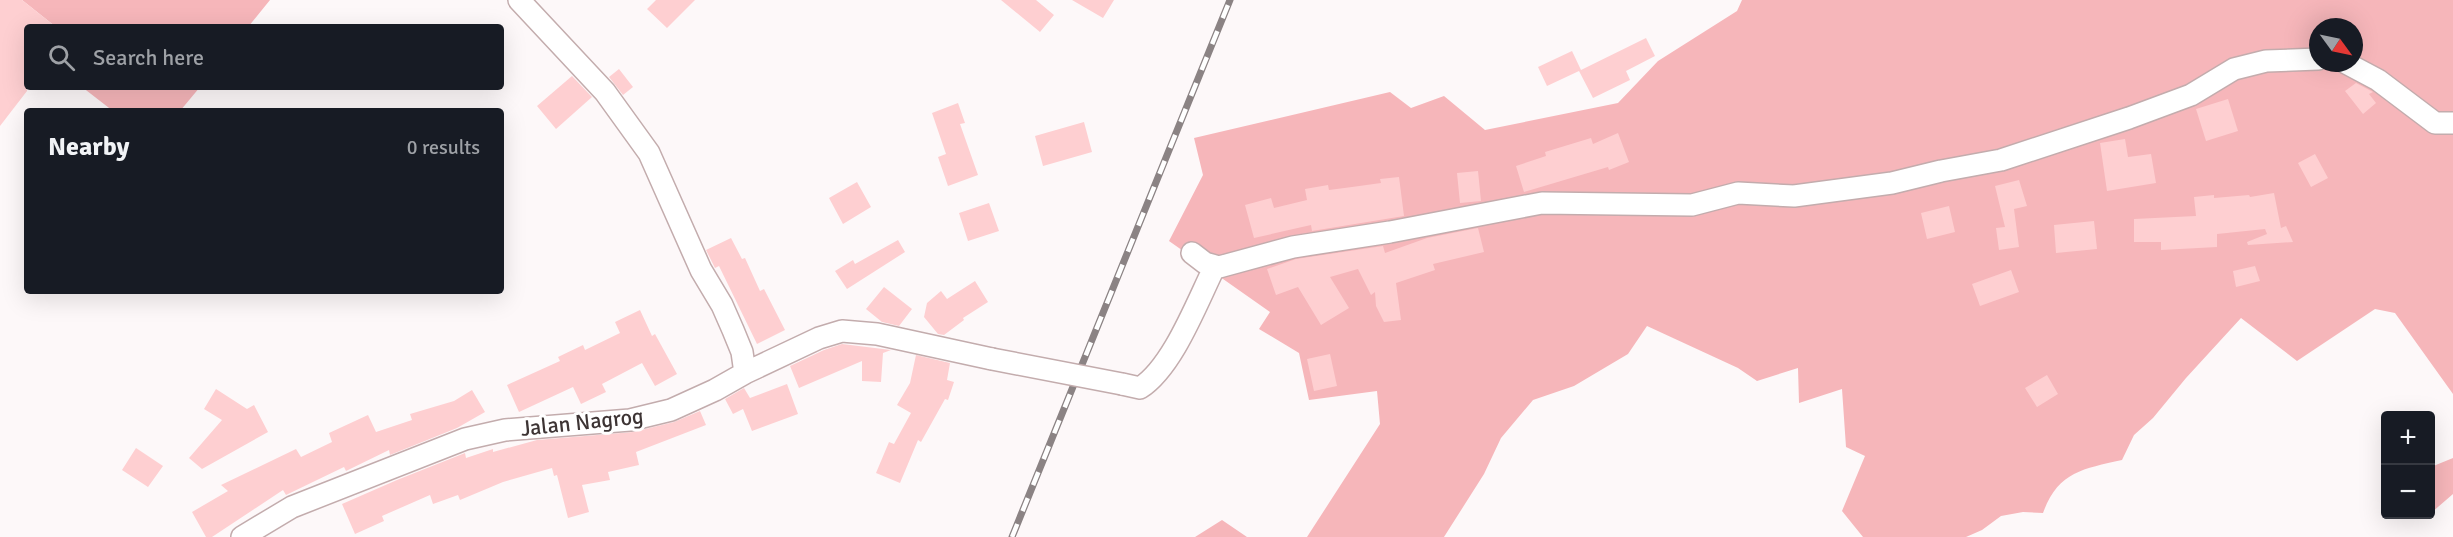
<!DOCTYPE html>
<meta charset="utf-8">
<style>
:root{--surface:#171b24;--page:#20242c;--text:#f1f3f6;--muted:#9ea1a6;--line:#363941}
body{margin:0;font-family:Signika,sans-serif;background:var(--page);color:var(--text)}
.controls{position:absolute;right:18px;bottom:18px;display:grid;overflow:hidden;border-radius:6px;box-shadow:0 6px 24px #0002}
.controls button{width:54px;height:54px;display:grid;place-items:center;padding:0;border:0;border-bottom:2px solid var(--line);background:var(--surface);color:var(--text);font:30px sans-serif}
.compass{position:absolute;left:2309px;top:18px;width:54px;height:54px;border-radius:50%;background:var(--surface);box-shadow:0 6px 24px #0002;rotate:123deg}
.list{margin:0;padding:0;list-style:none}
h2{display:flex;justify-content:space-between;align-items:center;height:78px;margin:0;padding:0 24px;font-size:26px}
h2 small{font-size:20px;font-weight:400;color:var(--muted)}
.icon{flex:none;width:33px;height:33px;fill:none;stroke:currentColor;stroke-width:2;stroke-linecap:round;stroke-linejoin:round}
.map{position:relative;flex:none;width:2453px;height:537px;overflow:hidden}
.search{position:absolute;background:var(--surface);box-shadow:0 6px 24px #0002;left:24px;top:24px;width:480px;height:66px;display:flex;align-items:center;gap:15px;box-sizing:border-box;padding:0 21px;border-radius:6px;color:var(--muted);font-size:22px}
.panel{position:absolute;background:var(--surface);box-shadow:0 6px 24px #0002;left:24px;top:108px;width:480px;height:186px;border-radius:6px}
.map>svg:first-child{display:block}
.green{fill:#f6b6ba;fill-rule:evenodd}
.building{fill:#fecfd1}
.lines{fill:none;stroke-linecap:round;stroke-linejoin:round}
.minor-casing{stroke:#c3acad;stroke-width:24}
.minor{stroke:#fff;stroke-width:21}
.rail-casing{stroke:#8b8384;stroke-width:7}
.rail{stroke:#fff;stroke-width:4.5;stroke-dasharray:14;stroke-linecap:butt}
.minor-bridge-casing{stroke:#c3acad;stroke-width:24;stroke-linecap:butt}
.minor-bridge{stroke:#fff;stroke-width:21}
.labels{text-anchor:middle;dominant-baseline:central;stroke-width:6;stroke-linejoin:round;paint-order:stroke}
.street-label{font-size:22px;fill:#3d3434;stroke:#fff}
</style>
<div class="map">
<svg width="2453" height="537" viewBox="0 0 2453 537">
<rect width="100%" height="100%" fill="#fdf8f9"/>
<path class="green" d="M22,0H270L248,27H56Z
M1742,0H2453V394L2395,313L2375,309L2297,361L2241,318L2186,378L2153,418L2134,435L2122,460C2082,469 2058,472 2043,513L2023,512L2001,516L1982,530L1966,537H1863L1842,511L1865,456L1846,447L1842,389L1799,403L1798,368L1757,381L1738,368L1647,326L1628,354L1574,386L1533,400L1501,438L1484,474L1444,537H1307L1380,424L1377,391L1309,400L1299,353L1259,329L1270,312L1169,241L1203,175L1194,138L1390,92L1411,108L1444,96L1485,130L1618,103L1658,61L1737,11ZM2318,27H2354V63H2318Z
M82,87H200L180,111H113Z
M2453,458V494L2431,513V467Z
M1222,520L1247,537H1195Z"/>
<path class="building" d="M0,0H22L56,27H27V91L0,126Z
M656,0H695L667,28L647,9Z
M1001,0H1036L1054,15L1040,32Z
M1072,0H1114L1103,18Z
M1646,38L1655,56L1626,71L1630,80L1593,98L1579,71L1547,86L1538,67L1572,51L1581,70Z
M619,69L633,87L623,95L609,77Z
M572,76L592,97L556,129L537,106Z
M2356,83L2373,92L2369,94L2376,103L2363,114L2345,91Z
M2228,99L2238,131L2206,141L2196,109Z
M958,103L965,123L960,124L978,175L948,186L938,157L946,154L932,113Z
M1084,122L1092,152L1043,166L1035,136Z
M1618,133L1629,162L1609,170L1608,167L1524,192L1516,166L1546,156L1545,152L1591,138L1593,144Z
M2125,139L2128,157L2151,154L2156,183L2107,191L2100,143Z
M2315,154L2328,178L2311,187L2298,163Z
M1478,171L1481,201L1460,203L1457,173Z
M1399,177L1404,216L1312,231L1311,225L1254,238L1245,205L1271,198L1274,208L1307,200L1305,189L1328,185L1329,190L1352,187L1381,183L1380,179Z
M2019,180L2027,206L2014,209L2019,247L1999,250L1996,228L2005,227L1995,186Z
M857,182L871,207L843,224L829,198Z
M2274,193L2281,228L2286,226L2293,242L2248,245L2247,242L2267,234L2265,229L2217,234V247L2161,250V242H2134V219L2196,216L2194,197L2214,195V198L2249,195L2250,197Z
M989,203L999,231L968,241L959,213Z
M1949,206L1955,232L1927,239L1921,213Z
M2094,221L2097,249L2056,253L2054,225Z
M1478,228L1484,252L1433,264L1435,270L1396,283L1401,320L1384,322L1376,306L1375,292L1371,295L1358,269L1330,277L1349,308L1321,325L1298,287L1276,295L1267,269L1296,259L1383,246L1385,253L1427,238Z
M731,238L742,259L745,258L760,291L764,289L785,330L757,344L719,266L715,268L706,250Z
M898,240L905,252L847,289L835,271L853,260L855,264Z
M2255,266L2260,281L2236,287L2233,271Z
M2011,270L2019,292L1980,306L1972,284Z
M975,281L988,302L963,318L964,320L944,335L938,334L924,317L927,303L941,291L947,299Z
M884,287L912,309L899,326L882,322L866,309Z
M640,310L652,336L655,334L677,374L655,386L642,363L602,384L606,392L581,404L573,387L519,412L507,385L560,361L558,357L583,345L585,350L620,333L615,322Z
M842,344L891,350L883,353L881,382L862,381V361L799,388L790,366L824,350Z
M1330,354L1337,386L1314,391L1307,359Z
M916,355L950,363L947,380L954,382L948,400L945,399L921,442L918,440L900,483L876,473L889,442L894,444L911,413L897,405L910,383Z
M2047,375L2058,394L2037,407L2025,388Z
M787,384L798,414L752,431L743,409L733,414L725,399L744,388L750,398Z
M216,389L247,409L254,405L268,432L202,469L189,458L222,420L204,409Z
M472,390L485,412L457,428L390,455L389,450L346,471L344,467L286,495L283,490L212,537H206L192,512L228,491L221,485L296,449L301,457L332,442L329,433L368,415L376,432L412,420L410,414L454,401Z
M700,411L706,425L636,452L639,465L608,472L610,480L582,485L589,512L568,518L557,475L554,476L552,468L503,482L460,500L458,495L433,504L430,495L382,516L384,521L355,534L342,504L397,480L465,453L466,458L493,449V452L537,440L633,432L674,422Z
M136,448L163,466L148,487L122,470Z"/>
<g class="lines">
<g class="minor-casing">
<path id="minor" d="M2346,63L2378,80L2435,123H2453
M1192,253L1205,263L1219,267L1293,247L1390,232L1542,203L1692,205L1738,193L1794,196L1892,183L1941,171L2001,160L2129,118L2191,95L2234,69L2266,61L2318,59
M745,373L819,338L842,331L877,334L992,359
M1122,384L1140,388C1173,367 1197,302 1215,266
M242,537L292,507L465,439L505,430L630,420L671,410L715,390L745,373L742,352L733,330L722,305L701,270L649,153L605,92L519,0"/>
</g>
<use href="#minor" class="minor"/>
<g class="rail-casing">
<path id="rail" d="M1012,537L1230,0"/>
</g>
<use href="#rail" class="rail"/>
<g class="minor-bridge-casing">
<path id="minor-bridge" d="M992,359L1122,384"/>
</g>
<use href="#minor-bridge" class="minor-bridge"/>
</g>
<g class="labels">
<g class="street-label">
<text transform="translate(582 422) rotate(-6)">Jalan Nagrog</text>
</g>
</g>
</svg>
<div class="controls">
<button>+</button>
<button>−</button>
</div>
<svg class="compass" viewBox="-18 -18 36 36"><path d="M0-13l5 13h-10z" fill="#e53935"/><path d="M0 13l5-13h-10z" fill="#9ea1a6"/></svg>
<div class="search"><svg class="icon" aria-label="search" viewBox="0 0 24 24"><circle cx="10" cy="10" r="6"/><path d="M15 15l6 6"/></svg>Search here</div>
<section class="panel">
<h2>Nearby<small>0 results</small></h2>
<ul class="list">
</ul>
</section>
</div>
